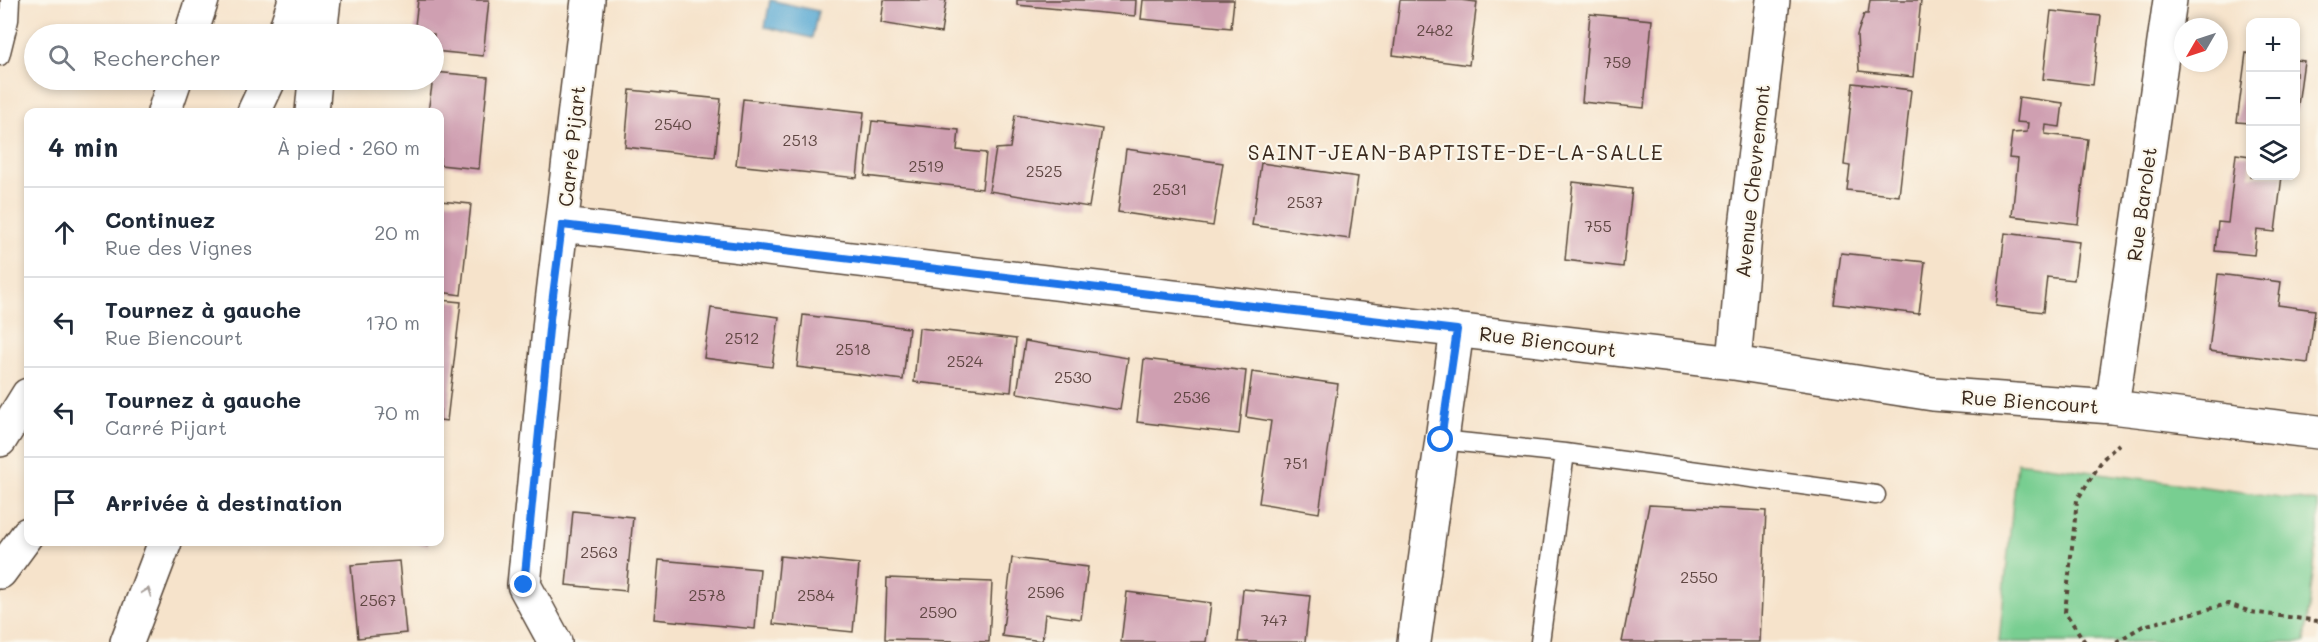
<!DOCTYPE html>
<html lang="fr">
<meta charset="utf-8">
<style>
:root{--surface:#fff;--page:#f2f2f3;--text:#1f2937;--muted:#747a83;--line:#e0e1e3}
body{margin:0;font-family:Mali,sans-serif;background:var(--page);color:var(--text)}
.controls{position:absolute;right:18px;top:18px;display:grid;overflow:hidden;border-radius:12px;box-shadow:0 3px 9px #0003}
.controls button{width:54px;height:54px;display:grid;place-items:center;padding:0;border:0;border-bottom:2px solid var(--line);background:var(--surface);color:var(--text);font:30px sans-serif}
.compass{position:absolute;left:2174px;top:18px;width:54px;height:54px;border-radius:50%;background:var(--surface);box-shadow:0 3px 9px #0003;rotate:231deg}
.stop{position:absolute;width:18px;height:18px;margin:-14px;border:4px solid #1a73e8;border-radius:50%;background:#fff}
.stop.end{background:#1a73e8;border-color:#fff;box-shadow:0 2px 6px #0008}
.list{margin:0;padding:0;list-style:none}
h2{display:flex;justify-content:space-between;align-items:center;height:78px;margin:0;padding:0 24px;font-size:26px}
h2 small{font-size:20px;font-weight:400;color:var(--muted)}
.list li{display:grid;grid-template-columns:39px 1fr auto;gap:18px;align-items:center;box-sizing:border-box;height:90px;padding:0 24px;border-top:2px solid var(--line)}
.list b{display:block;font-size:22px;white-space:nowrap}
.list p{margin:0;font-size:20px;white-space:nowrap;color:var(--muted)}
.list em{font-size:20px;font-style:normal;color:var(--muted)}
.icon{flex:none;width:33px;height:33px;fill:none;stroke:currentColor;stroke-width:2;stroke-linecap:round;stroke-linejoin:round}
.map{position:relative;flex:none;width:2318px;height:642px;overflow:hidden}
.search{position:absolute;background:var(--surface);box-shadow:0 3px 9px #0003;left:24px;top:24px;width:420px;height:66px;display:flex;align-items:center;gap:15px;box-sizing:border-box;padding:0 21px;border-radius:33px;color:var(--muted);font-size:22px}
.panel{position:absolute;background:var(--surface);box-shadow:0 3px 9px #0003;left:24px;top:108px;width:420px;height:438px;border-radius:12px}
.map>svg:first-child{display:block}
.green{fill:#78ce91;stroke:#5a7c58;stroke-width:1.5}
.water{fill:#58a9d3;stroke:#4a6a78;stroke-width:1.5}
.building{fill:#cf9fb1}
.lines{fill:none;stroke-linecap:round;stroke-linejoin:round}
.lane-casing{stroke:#574638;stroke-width:21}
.street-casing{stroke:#574638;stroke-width:36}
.highway-casing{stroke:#574638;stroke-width:36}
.path{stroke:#574638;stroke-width:4;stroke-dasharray:4.5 4.5;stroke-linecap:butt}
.lane{stroke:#fff;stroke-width:18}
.street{stroke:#fff;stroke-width:33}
.highway{stroke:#fff;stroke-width:33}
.oneway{stroke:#a79f9a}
.route{stroke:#1a73e8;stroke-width:8}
.labels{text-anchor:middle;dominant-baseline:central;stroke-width:4.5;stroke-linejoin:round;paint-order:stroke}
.number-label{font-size:16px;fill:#604743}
.street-label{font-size:20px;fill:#3b2a1e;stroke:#fbf7ec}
.neighbourhood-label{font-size:21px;letter-spacing:1.5px;fill:#3b2a1e;stroke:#fbf7ec}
</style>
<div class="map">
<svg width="2318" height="642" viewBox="0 0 2318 642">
<rect width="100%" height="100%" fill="#fbf7ec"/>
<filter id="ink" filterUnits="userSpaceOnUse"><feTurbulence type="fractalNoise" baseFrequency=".0167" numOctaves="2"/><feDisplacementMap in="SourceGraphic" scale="12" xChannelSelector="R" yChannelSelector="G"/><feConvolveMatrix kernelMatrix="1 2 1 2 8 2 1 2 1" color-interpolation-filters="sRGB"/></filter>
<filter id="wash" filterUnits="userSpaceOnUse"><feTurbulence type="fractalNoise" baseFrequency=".008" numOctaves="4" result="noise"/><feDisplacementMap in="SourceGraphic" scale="24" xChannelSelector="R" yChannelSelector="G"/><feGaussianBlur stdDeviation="1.35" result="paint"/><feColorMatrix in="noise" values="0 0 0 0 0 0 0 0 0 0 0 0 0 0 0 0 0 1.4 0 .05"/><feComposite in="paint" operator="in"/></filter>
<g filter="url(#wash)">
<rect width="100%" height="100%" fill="#f6e3cb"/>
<path class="green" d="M2017,462L2318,502V532L2305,642H1999Z"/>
<path class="water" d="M770,0L818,11L812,38L765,27Z"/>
<g id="blocks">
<path class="building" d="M418,0H489L483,56L434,51V34H414Z
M884,0H946L941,33L881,23Z
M1017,0H1136L1135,16L1017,5Z
M1143,0H1234L1231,28L1141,19Z
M1400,0H1460L1477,2L1469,65L1393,55Z
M1870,0H1921L1913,77L1859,71L1857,35L1864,14H1868Z
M2051,11L2101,16L2093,85L2043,79Z
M1590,14L1652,20L1644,108L1582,102Z
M2246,53L2250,54V123L2237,122Z
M2296,60L2304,61L2297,112H2296Z
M434,72L488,77L479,169L440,165V112H428Z
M1853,83L1911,90L1899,196L1847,190L1850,166L1844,165Z
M630,90L721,99L715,157L625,147Z
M2019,97L2063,103L2060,127L2046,125L2045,134L2088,139L2078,224L2012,216L2018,159L2009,158L2012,133L2027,132L2028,123L2016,122Z
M743,99L864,112L857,178L736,165Z
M1015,115L1102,129L1089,207L989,191L996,149L1010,148Z
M872,121L959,130L957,150L986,153L982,189L865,176Z
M1126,149L1223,163L1213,226L1118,212Z
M2236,154L2250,156V176H2282L2275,232L2257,230L2254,255L2215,251L2218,222L2228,223Z
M1261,163L1358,177L1349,239L1252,225Z
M1573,182L1632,189L1623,267L1565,260Z
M440,201L471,204L461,295L440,292Z
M2005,233L2079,242L2074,280L2047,277L2043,312L1996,306Z
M1841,253L1925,262L1919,314L1834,304Z
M2218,274L2281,282L2278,305L2315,310L2308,363L2209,351Z
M440,300L461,302L447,421L440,420Z
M711,308L779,317L772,367L704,358Z
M803,315L909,328L903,380L797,367Z
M919,328L1016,339L1011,392L914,382Z
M1025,341L1128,358L1120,410L1017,393Z
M1144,359L1246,371L1239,434L1137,422Z
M1252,372L1338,384L1319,513L1259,503L1271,421L1246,417Z
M1649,505L1766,511L1760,642H1622Z
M573,511L633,517L626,591L566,585Z
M410,542H428V546Z
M780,556L859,564L853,632L773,624Z
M1012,558L1088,567L1081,619L1045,614L1042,641L1002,636Z
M659,560L760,569L755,629L654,619Z
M399,561L406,633L358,638L351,565Z
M887,578L992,582L989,642L885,639Z
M1243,589L1310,596L1305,642H1238Z
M1127,592L1211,603L1206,642H1121Z"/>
</g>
</g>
<g filter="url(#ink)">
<use href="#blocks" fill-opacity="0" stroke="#574638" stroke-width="1.5"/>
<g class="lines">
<g class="lane-casing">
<path id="lane" d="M0,56L9,20L10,0
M1441,440L1565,453L1876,495
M1540,642L1565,453"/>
</g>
<g class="street-casing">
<path id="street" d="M562,225L1734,363L1933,394L2112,407L2318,432
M1734,363L1745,235L1773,0
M2112,407L2170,0
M555,642L524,585L550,319L588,0
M1414,642L1457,330"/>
</g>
<g class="highway-casing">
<path id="highway" d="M191,34L202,0
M284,34L295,0
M320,34L324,0
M164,112L175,80
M254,112L269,80
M312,112L315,80
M0,440L28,395
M0,572L28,534
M127,642L165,542"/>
</g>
<path class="path" d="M2085,642L2065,612L2077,500L2103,459L2119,444
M2116,642L2143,626L2228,604L2251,612L2318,621"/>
<use href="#lane" class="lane"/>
<use href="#street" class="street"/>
<use href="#highway" class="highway"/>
</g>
<defs><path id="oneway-chevron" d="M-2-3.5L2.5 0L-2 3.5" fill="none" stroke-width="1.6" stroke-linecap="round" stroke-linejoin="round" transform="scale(1.5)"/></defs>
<use class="oneway" href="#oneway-chevron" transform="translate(147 592) rotate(-70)"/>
</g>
<g class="lines" filter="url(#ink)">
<path class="route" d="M524,585L550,319L562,225L1457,330L1441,440"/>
</g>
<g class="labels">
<g class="number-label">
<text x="1435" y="29">2482</text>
<text x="1617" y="61">759</text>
<text x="673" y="123">2540</text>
<text x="800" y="139">2513</text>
<text x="926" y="165">2519</text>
<text x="1044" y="170">2525</text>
<text x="1170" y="188">2531</text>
<text x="1305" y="201">2537</text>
<text x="1598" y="225">755</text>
<text x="742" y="337">2512</text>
<text x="853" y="348">2518</text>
<text x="965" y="360">2524</text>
<text x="1073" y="376">2530</text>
<text x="1192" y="396">2536</text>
<text x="1296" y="462">751</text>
<text x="599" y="551">2563</text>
<text x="1699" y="576">2550</text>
<text x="1046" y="591">2596</text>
<text x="707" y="594">2578</text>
<text x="816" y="594">2584</text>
<text x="378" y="599">2567</text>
<text x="938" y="611">2590</text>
<text x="1274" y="619">747</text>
</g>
<g class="street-label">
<text transform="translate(571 146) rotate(-84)">Carré Pijart</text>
<text transform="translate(1752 181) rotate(-84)">Avenue Chevremont</text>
<text transform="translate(2141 204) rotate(-82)">Rue Barolet</text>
<text transform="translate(1548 341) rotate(7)">Rue Biencourt</text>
<text transform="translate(2030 401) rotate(4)">Rue Biencourt</text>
</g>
<g class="neighbourhood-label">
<text x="1456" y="151">SAINT-JEAN-BAPTISTE-DE-LA-SALLE</text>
</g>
</g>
</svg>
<div class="controls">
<button>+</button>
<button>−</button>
<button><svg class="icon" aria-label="layers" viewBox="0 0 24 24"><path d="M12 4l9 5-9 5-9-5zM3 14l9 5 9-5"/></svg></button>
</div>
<svg class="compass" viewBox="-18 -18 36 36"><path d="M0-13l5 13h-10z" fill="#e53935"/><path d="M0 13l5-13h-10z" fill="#747a83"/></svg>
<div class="stop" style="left:1441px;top:440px"></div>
<div class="stop end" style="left:524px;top:585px"></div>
<div class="search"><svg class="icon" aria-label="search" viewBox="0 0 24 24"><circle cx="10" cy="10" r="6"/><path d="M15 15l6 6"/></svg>Rechercher</div>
<section class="panel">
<h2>4 min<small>À pied · 260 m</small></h2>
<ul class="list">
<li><svg class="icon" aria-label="ahead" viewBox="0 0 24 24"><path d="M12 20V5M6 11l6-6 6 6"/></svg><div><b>Continuez</b><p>Rue des Vignes</p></div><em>20 m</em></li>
<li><svg class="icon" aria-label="left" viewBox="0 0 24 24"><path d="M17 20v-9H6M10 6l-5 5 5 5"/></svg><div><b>Tournez à gauche</b><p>Rue Biencourt</p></div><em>170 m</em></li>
<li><svg class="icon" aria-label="left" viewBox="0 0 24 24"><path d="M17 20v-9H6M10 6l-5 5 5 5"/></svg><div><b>Tournez à gauche</b><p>Carré Pijart</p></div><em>70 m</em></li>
<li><svg class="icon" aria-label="arrive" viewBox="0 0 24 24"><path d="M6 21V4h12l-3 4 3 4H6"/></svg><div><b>Arrivée à destination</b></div></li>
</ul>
</section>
</div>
